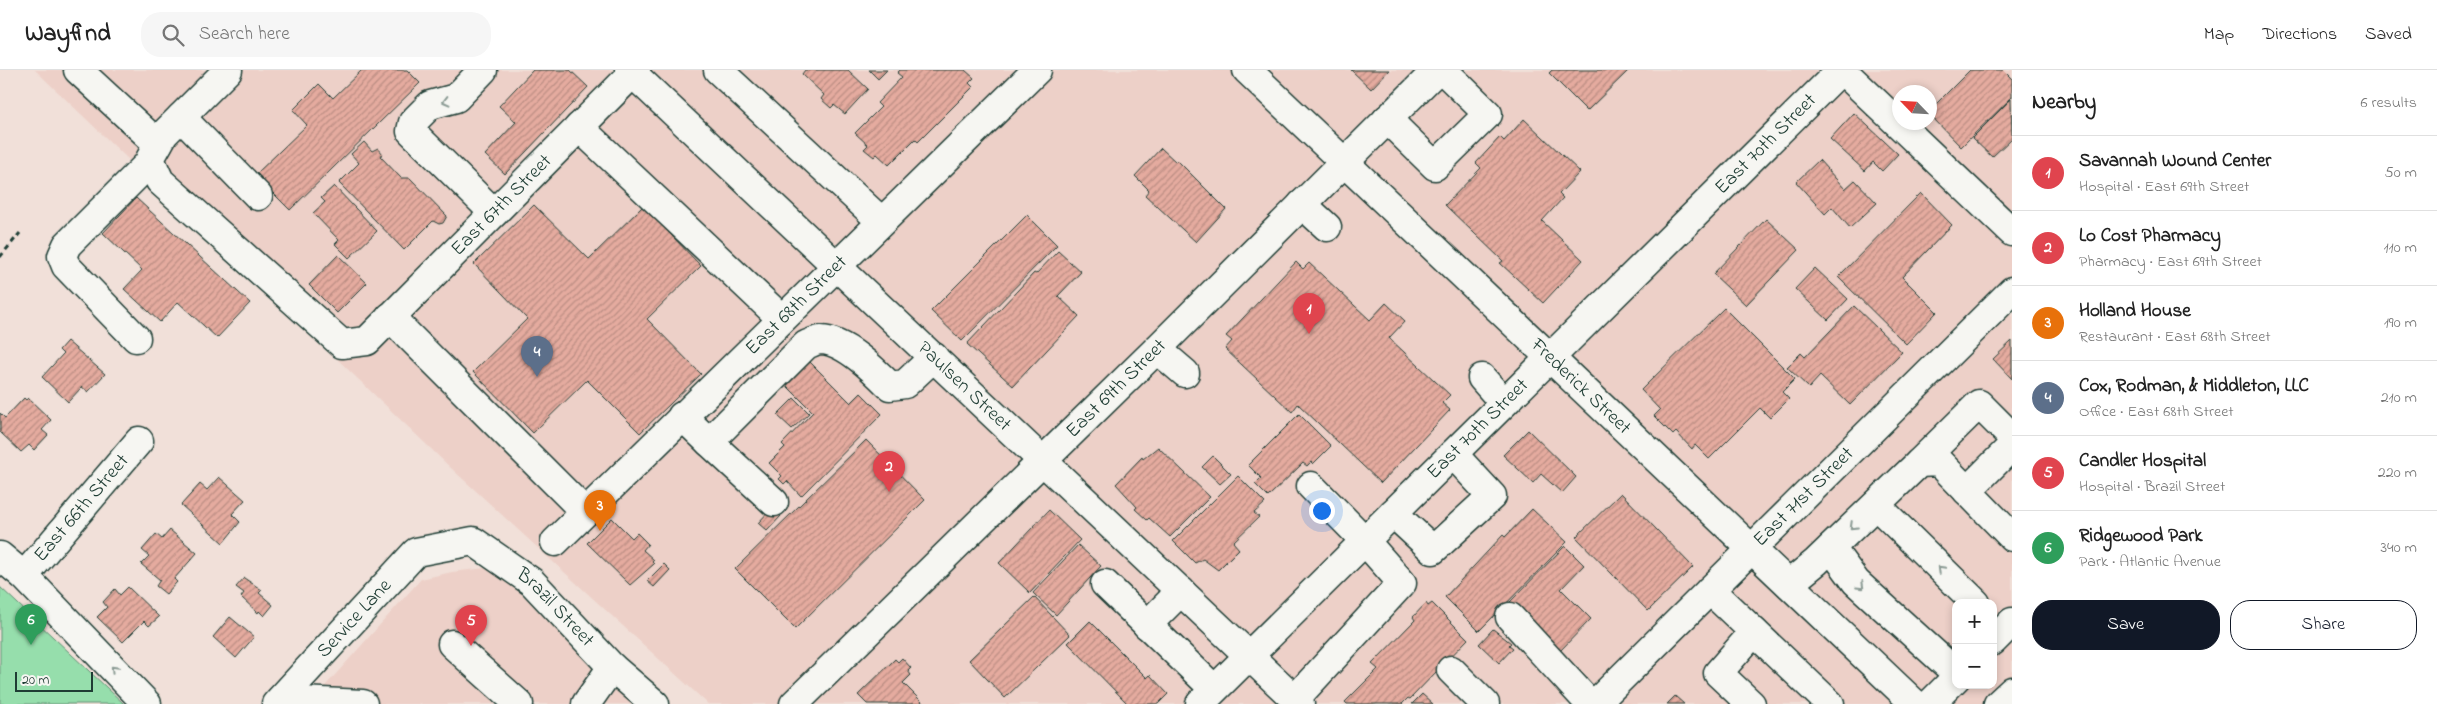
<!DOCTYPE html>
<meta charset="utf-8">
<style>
:root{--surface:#fff;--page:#f6f6f6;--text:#222;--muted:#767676;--line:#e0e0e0;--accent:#111827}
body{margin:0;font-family:"Indie Flower",sans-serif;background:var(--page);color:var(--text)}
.controls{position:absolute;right:15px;bottom:15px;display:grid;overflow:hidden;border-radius:10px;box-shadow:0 2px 8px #0003}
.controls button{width:45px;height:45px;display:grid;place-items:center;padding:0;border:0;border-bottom:1px solid var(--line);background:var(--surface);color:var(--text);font:25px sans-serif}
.compass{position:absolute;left:1892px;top:15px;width:45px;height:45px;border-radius:50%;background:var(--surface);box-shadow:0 2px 8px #0003;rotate:295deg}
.scale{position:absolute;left:15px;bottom:12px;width:78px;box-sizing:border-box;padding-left:5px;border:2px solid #1f3d34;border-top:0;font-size:14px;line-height:18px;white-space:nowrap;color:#1f3d34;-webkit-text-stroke:4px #f6f6f2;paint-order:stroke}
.you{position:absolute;left:1321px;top:440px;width:18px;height:18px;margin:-12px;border:4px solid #fff;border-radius:50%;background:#1a73e8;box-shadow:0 0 0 8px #1a73e833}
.badge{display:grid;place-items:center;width:32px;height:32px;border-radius:50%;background:var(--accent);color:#fff;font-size:16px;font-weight:700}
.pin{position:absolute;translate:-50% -41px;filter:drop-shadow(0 1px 2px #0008)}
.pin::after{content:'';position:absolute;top:26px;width:18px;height:15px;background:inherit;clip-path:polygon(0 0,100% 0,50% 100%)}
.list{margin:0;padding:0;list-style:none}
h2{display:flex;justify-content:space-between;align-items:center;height:65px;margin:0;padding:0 20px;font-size:21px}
h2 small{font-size:16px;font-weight:400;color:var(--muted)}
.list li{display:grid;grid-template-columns:32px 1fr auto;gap:15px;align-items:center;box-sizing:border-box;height:75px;padding:0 20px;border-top:1px solid var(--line)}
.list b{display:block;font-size:19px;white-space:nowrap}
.list p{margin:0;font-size:16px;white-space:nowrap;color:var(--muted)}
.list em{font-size:16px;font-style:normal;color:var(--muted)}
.actions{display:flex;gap:10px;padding:15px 20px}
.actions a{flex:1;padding:11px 0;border:1px solid var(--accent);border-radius:20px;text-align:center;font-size:18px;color:var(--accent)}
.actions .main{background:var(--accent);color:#fff}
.icon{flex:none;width:28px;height:28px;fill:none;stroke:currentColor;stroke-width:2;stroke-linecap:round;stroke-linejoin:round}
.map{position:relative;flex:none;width:2012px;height:634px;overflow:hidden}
header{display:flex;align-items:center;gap:30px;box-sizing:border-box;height:70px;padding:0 25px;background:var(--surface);border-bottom:1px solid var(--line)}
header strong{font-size:24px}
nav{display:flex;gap:28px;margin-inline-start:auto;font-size:18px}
.search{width:350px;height:45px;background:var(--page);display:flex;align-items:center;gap:12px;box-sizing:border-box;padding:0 18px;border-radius:20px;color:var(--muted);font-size:19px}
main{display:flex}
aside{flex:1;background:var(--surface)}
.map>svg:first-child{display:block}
.built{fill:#edd0c8;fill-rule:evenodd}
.green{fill:#96deac;stroke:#5a8e70}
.building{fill:url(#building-hatch);stroke:#1f3d34}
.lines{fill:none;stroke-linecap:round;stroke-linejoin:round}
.minor-casing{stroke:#1f3d34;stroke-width:31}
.path{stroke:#1f3d34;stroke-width:3;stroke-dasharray:5 4;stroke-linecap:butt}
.minor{stroke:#f6f6f2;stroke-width:28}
.oneway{stroke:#8a9a93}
.labels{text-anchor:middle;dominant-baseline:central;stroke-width:4;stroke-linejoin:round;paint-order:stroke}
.street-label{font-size:20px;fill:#1f3d34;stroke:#f6f6f2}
</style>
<header>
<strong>Wayfind</strong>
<div class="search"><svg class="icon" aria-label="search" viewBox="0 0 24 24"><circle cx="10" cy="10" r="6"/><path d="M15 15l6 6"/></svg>Search here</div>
<nav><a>Map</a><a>Directions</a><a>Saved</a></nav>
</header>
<main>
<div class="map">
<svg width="2012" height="634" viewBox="0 0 2012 634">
<defs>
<pattern id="building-hatch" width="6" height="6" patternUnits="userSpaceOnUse" patternTransform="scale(1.25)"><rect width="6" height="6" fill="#e5ab9f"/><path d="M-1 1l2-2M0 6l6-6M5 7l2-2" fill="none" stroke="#b98c82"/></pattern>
</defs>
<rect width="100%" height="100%" fill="#f1e0d9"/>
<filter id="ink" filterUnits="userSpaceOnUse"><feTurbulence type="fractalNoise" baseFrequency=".02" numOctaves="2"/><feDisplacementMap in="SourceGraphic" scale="10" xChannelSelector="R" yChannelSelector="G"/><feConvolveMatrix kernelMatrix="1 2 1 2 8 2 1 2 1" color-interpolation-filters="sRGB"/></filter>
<g filter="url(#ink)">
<path class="built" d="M35,0H2012V634H708L452,399ZM1900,22H1930V52H1900ZM1956,533H1993V615H1956Z
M486,498L516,518L644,634H309L421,509L452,502Z"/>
<path class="green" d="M0,517L124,634H0Z"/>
<path class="building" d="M362,0H407L420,13L290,140L255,105L307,55L293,40L319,14L333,28Z
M533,0H570L588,17L505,104L485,85L516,52L499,36Z
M805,0H848L868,19L845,44L834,35L831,38L821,29L824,25L802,4Z
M869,0H887L878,9Z
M900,0H965L974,8L969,13L973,17L918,72L915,69L889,95L877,84L874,87L864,79L868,75L855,63L881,37L877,33L902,7L897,3Z
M1351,0H1389L1371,19Z
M1552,0H1629L1587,41L1549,3Z
M1970,0H2003L2012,9V27L1961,77L1930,45V40Z
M2011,29L2012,68L1992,87L1972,68Z
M1854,43L1898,84L1882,101L1873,92L1865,101L1830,69Z
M1524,49L1580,102L1559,124L1563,128L1542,151L1583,190L1543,233L1500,193L1503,191L1445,135L1481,98L1476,93L1500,67L1504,71Z
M364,72L372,81L378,78L383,84L380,86L401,108H410L447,146L443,153L439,154L433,151L404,180L339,113L359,93L351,84Z
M1161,78L1176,92L1177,90L1226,139L1196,172L1145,125L1149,120L1135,106Z
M1819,90L1845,119L1855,110L1877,133L1850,158L1832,137L1825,144L1796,112Z
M334,116L377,161L349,188L335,174L339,170L313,143L325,132L321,128Z
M1921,123L1952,155L1902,207L1937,242L1906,274L1838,207Z
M136,128L250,233L217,268L178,232L160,252L124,219L142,200L103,163Z
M534,135L589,189L643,136L701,196L647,249L701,304L640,363L587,310L533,363L473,302L527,249L474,194Z
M1027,145L1057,175L962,271L931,241Z
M1766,149L1799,180L1746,235L1713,204Z
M1058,181L1081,202L1058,226L1079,246L1013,316L967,274L1034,203L1036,204Z
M338,185L367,213L337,243L309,215Z
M1296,192L1303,199L1309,193L1370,250L1386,233L1405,251L1389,268L1450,325L1442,333L1450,340L1381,413L1298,334L1292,342L1225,279L1232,271L1226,266Z
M1815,198L1848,229L1828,250L1795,219Z
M1854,236L1902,282L1850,335L1820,306L1809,318L1787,297L1801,283L1805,287Z
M1724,238L1795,309L1782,322L1789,329L1770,348L1760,338L1709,389L1695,375L1692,379L1676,362L1673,365L1654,346L1660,340L1641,320Z
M67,271L105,304L88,322L82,317L68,332L42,307L63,284L59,280Z
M2012,271V309L1993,289Z
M807,289L851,333L861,323L882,344L801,426L787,411L784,414L779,409L782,406L769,393L785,377L782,374L813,342L784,313Z
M24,328L26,330L28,328L51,350L42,360L48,365L34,380L29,375L21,382L0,362V343L5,348Z
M794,328L809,343L792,359L777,345Z
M1299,344L1331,376L1313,394L1311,392L1307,396L1303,393L1268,427L1255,414L1261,408L1248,395Z
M1528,360L1576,407L1562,423L1541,404L1533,413L1503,385Z
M866,370L925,430L795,559L735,499Z
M1158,377L1210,427L1170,467L1149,448L1147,450L1135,439L1137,437L1116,414L1142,387L1143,389Z
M1213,386L1231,404L1220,414L1202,397Z
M1238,406L1265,433L1254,443L1259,447L1233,472L1239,479L1218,500L1203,489L1195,493L1173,471Z
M219,407L245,430L232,444L240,452L223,473L181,435L200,414L207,420Z
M1621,423L1693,497L1648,541L1576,467Z
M772,438L781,446L767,461L758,453Z
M1532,439L1567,472L1479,561L1445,527L1503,465L1505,467Z
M1049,440L1080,470L1030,523L999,493Z
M612,448L632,468L637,463L648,474L643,480L654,490L652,492L654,494L630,515L587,473Z
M170,460L197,483L174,509L177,512L166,524L156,516L160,510L141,494L149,486L142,480L156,464L162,469Z
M1078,475L1101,496L1056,545L1033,523Z
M1565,476L1584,495L1561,519L1591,549L1558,583L1508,534Z
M664,494L670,500L654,517L647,511Z
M244,508L262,520L259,523L273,535L264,546L259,541L258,543L241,527L244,523L236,517Z
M128,517L159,547L149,556L144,551L123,572L97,547L107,537L103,532L115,519L120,525Z
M1034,527L1070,565L1005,628L969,590Z
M1426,533L1428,536L1432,533L1468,569L1410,629L1408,628L1402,634H1347L1345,632L1378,599L1372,594L1415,550L1413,547Z
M230,547L254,567L236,588L213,567Z
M1090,551L1147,608L1150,605L1168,624L1158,634H1128L1068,573Z
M1493,559L1511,573L1509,575L1513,578L1499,593L1479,574Z
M902,588L911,598L908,601L911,605L903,613L924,634H867L858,625L895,589L898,592Z
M1422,624L1433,634H1412Z
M1675,626L1684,634H1667Z"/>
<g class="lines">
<g class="minor-casing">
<g id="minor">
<path d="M78,0L158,74"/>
<path id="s1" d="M228,0L164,64L150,89L160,111L342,274L367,271L636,0"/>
<path d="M483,0L456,28L430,35L413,52L411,61L494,143"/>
<path id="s2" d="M629,0L1300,634"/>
<path d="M718,0L881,151"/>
<path id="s3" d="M1247,0L1915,634"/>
<path d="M1842,0L2012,162"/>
<path d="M181,47L258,126"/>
<path d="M1387,49L1435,96L1488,44L1443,0"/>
<path d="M579,57L782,249"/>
<path d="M1302,134L1327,157"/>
<path d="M390,247L585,442"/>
<path d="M136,268L66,196L62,186L67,175L151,91"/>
<path d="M1157,279L1185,303"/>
<path d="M1482,308L1504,333"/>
<path d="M682,346L709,372L806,275C811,273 816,270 821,270C845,271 874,300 890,316L905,314L934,287"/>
<path d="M709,372L774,432"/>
<path d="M1919,393L1979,334L2012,367"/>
<path d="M1967,421L2012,376"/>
<path d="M1876,435L1976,533"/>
<path d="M1393,443L1433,480L1492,426L1453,384"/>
<path id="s4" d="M555,472L1037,0"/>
<path d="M1831,478L1856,512L1956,603"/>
<path d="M0,486L24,506L147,634"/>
<path id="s5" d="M24,506L139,371"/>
<path d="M1105,514L1214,619"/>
<path d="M1789,514L1816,492L1919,393L1939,392L2012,467"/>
<path d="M1710,520L1830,634"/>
<path d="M1510,547L1590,634"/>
<path d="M1147,555L1181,521"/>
<path d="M1993,571L2012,552"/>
<path d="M452,574L519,634"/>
<path d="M1451,600L1485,634"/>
<path d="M1295,629L1402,513L1365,471L1311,416"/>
<path d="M280,630L363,634"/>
<path id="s6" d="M276,634L416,482L473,471L532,512L612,597L655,634"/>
<path d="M586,634L612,597"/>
<path id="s7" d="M794,634L1157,279L1437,0"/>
<path id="s8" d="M1200,634L1841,0"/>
<path id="s9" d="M1595,634L2012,221"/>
<path d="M1751,634L1718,603L1754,562"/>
<path d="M1930,634L1956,608"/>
<path d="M1998,634L2012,621"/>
</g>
</g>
<path class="path" d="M0,187L20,163"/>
<use href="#minor" class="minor"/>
</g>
<defs><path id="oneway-chevron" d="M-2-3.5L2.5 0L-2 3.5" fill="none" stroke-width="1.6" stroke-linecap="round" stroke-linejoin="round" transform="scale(1.25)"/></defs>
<g class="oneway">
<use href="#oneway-chevron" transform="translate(446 31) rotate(166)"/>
<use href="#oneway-chevron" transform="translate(1853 456) rotate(136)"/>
<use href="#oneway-chevron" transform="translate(1941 499) rotate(-135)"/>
<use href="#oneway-chevron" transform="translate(1861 516) rotate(44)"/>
<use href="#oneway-chevron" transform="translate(114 599) rotate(-134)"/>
</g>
</g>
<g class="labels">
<g class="street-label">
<text stroke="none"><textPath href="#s8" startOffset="796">East 70th Street</textPath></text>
<text stroke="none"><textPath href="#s1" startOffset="604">East 67th Street</textPath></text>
<text stroke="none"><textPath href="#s4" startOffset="338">East 68th Street</textPath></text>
<text stroke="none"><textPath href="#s2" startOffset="461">Paulsen Street</textPath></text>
<text stroke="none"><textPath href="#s3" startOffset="460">Frederick Street</textPath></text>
<text stroke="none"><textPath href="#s7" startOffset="451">East 69th Street</textPath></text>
<text stroke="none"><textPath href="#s8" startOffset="391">East 70th Street</textPath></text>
<text stroke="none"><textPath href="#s9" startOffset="294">East 71st Street</textPath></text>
<text stroke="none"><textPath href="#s5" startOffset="89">East 66th Street</textPath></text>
<text stroke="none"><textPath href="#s6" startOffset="371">Brazil Street</textPath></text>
<text stroke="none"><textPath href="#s6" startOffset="116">Service Lane</textPath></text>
</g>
</g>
</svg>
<div class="controls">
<button>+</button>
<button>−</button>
</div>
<svg class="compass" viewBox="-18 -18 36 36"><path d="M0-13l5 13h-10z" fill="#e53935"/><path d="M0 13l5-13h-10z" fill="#767676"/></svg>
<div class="scale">20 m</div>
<div class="you"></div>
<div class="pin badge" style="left:1309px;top:264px;background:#e0444e">1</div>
<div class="pin badge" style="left:889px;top:422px;background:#e0444e">2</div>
<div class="pin badge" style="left:600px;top:461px;background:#e8710a">3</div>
<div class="pin badge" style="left:537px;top:307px;background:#5c6f8a">4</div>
<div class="pin badge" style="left:471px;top:576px;background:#e0444e">5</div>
<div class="pin badge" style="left:31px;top:575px;background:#2e9e5b">6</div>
</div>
<aside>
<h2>Nearby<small>6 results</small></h2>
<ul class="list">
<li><span class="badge" style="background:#e0444e">1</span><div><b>Savannah Wound Center</b><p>Hospital · East 69th Street</p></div><em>50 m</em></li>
<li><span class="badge" style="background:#e0444e">2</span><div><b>Lo Cost Pharmacy</b><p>Pharmacy · East 69th Street</p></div><em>110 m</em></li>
<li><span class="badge" style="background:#e8710a">3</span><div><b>Holland House</b><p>Restaurant · East 68th Street</p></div><em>190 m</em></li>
<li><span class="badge" style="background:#5c6f8a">4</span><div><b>Cox, Rodman, &amp; Middleton, LLC</b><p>Office · East 68th Street</p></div><em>210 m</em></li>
<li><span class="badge" style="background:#e0444e">5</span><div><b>Candler Hospital</b><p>Hospital · Brazil Street</p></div><em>220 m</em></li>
<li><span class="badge" style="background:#2e9e5b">6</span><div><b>Ridgewood Park</b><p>Park · Atlantic Avenue</p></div><em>340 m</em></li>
</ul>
<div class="actions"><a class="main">Save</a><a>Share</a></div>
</aside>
</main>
